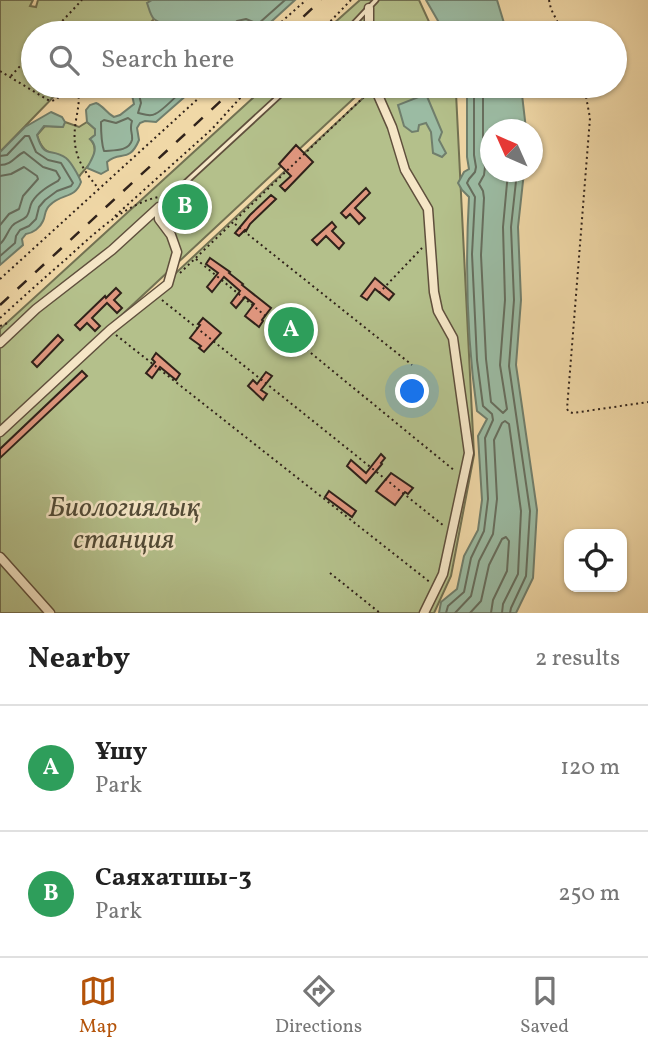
<!DOCTYPE html>
<meta charset="utf-8">
<style>
:root{--surface:#fff;--page:#f6f6f6;--text:#222;--muted:#767676;--line:#e0e0e0;--accent:#b45309}
body{margin:0;font-family:Vollkorn,serif;background:var(--page);color:var(--text)}
.controls{position:absolute;right:21px;bottom:21px;display:grid;overflow:hidden;border-radius:14px;box-shadow:0 2px 5px #0004}
.controls button{width:63px;height:63px;display:grid;place-items:center;padding:0;border:0;border-bottom:2px solid var(--line);background:var(--surface);color:var(--text);font:35px sans-serif}
.compass{position:absolute;left:480px;top:119px;width:63px;height:63px;border-radius:50%;background:var(--surface);box-shadow:0 2px 5px #0004;rotate:315deg}
.you{position:absolute;left:413px;top:392px;width:24px;height:24px;margin:-18px;border:5px solid #fff;border-radius:50%;background:#1a73e8;box-shadow:0 0 0 10px #1a73e833}
.badge{display:grid;place-items:center;width:46px;height:46px;border-radius:50%;background:var(--accent);color:#fff;font-size:23px;font-weight:700}
.pin{position:absolute;translate:-50% -50%;border:4px solid #fff;box-shadow:0 2px 7px #0006}
.list{margin:0;padding:0;list-style:none}
h2{display:flex;justify-content:space-between;align-items:center;height:91px;margin:0;padding:0 28px;font-size:30px}
h2 small{font-size:23px;font-weight:400;color:var(--muted)}
.list li{display:grid;grid-template-columns:46px 1fr auto;gap:21px;align-items:center;box-sizing:border-box;height:126px;padding:0 28px;border-top:2px solid var(--line)}
.list b{display:block;font-size:26px;white-space:nowrap}
.list p{margin:0;font-size:23px;white-space:nowrap;color:var(--muted)}
.list em{font-size:23px;font-style:normal;color:var(--muted)}
.icon{flex:none;width:38px;height:38px;fill:none;stroke:currentColor;stroke-width:2;stroke-linecap:round;stroke-linejoin:round}
.map{position:relative;flex:none;width:648px;height:613px;overflow:hidden}
.search{position:absolute;background:var(--surface);box-shadow:0 2px 5px #0004;left:21px;right:21px;top:21px;height:77px;display:flex;align-items:center;gap:18px;box-sizing:border-box;padding:0 24px;border-radius:38px;color:var(--muted);font-size:26px}
.sheet{height:343px;background:var(--surface)}
nav{display:flex;justify-content:space-around;align-items:center;box-sizing:border-box;height:98px;border-top:2px solid var(--line);background:var(--surface);font-size:19px;color:var(--muted)}
nav a{display:grid;justify-items:center;gap:4px}
nav .on{color:var(--accent)}
.map>svg:first-child{display:block}
.green{fill:#b4c08b;stroke:#727152;stroke-width:2}
.water{fill:#9bbba3;stroke:#707e6c;stroke-width:2}
.lines{fill:none;stroke-linecap:round;stroke-linejoin:round}
.shore{stroke:#666e5e;stroke-width:2}
.building{fill:#df967e;stroke:#30221a;stroke-width:2}
.service-casing{stroke:#60503d;stroke-width:7}
.minor-casing{stroke:#60503d;stroke-width:11}
.path{stroke:#30221a;stroke-width:2;stroke-dasharray:2 3.5;stroke-linecap:butt}
.service{stroke:#f5e6c6;stroke-width:3.5}
.minor{stroke:#f5e6c6;stroke-width:8}
.rail{stroke:#30221a;stroke-width:2.5;stroke-dasharray:12 12;stroke-linecap:butt}
.labels{text-anchor:middle;dominant-baseline:central;stroke-width:5;stroke-linejoin:round;paint-order:stroke}
.park-label{font-size:28px;font-style:italic;fill:#514a36;stroke:#f5e6c6}
</style>
<div class="map">
<svg width="648" height="613" viewBox="0 0 648 613">
<rect width="100%" height="100%" fill="#f0d8a7"/>
<filter id="stains"><feTurbulence type="fractalNoise" baseFrequency=".00286" numOctaves="4"/><feColorMatrix values="0 0 0 0 .2 0 0 0 0 .09 0 0 0 0 .02 0 0 0 .5 -.17"/></filter>
<radialGradient id="worn" r=".72"><stop offset=".6" stop-color="#630" stop-opacity="0"/><stop offset="1" stop-color="#630" stop-opacity=".3"/></radialGradient>
<path class="green" d="M0,0H33L30,6L36,7L38,0H152L148,3L154,19L141,33H33V86H64L0,152Z
M360,0H419L431,26L423,33H323Z
M266,86H367L67,366L72,370L376,86H454L456,93L474,455L451,576L434,613H0V329Z
M65,122L79,127L87,122L95,129V135L90,139C98,147 95,159 87,167C84,171 81,173 79,177L59,155C46,153 41,148 37,135L45,126L62,127Z"/>
<path class="water" d="M152,0H295L261,31L254,33L246,26H241L240,33H171C165,23 162,25 154,19C150,15 149,8 147,3Z
M426,0H497L507,33H445Z
M130,86H193V88L189,93L156,122L145,121L140,123L137,128L139,140C129,164 120,150 107,162L108,170L101,174L87,168C92,158 100,148 90,139L95,135V129L87,122L86,110L90,105L96,103C104,106 106,113 114,117L120,115L134,104Z
M460,86H521L526,129L490,130V172H524L518,227L521,300L516,365L537,510L533,578L516,613H439L441,602L457,589L464,556L478,530L482,500L478,436L487,419L477,411C467,340 465,269 469,197L462,190L458,183L464,172L469,169L467,157V96L460,88Z
M426,94L442,132L439,140L446,153L442,157L433,153L431,132L426,123L419,125L418,131L412,132L404,126L398,105Z
M51,112L62,117L65,122L63,127L44,126L37,135C44,160 51,147 66,158C71,162 79,176 81,182C75,199 62,193 50,205C44,210 46,215 43,221C40,228 33,233 26,234L22,239L23,245L0,265V152L25,127Z"/>
<g class="lines">
<path class="shore" d="M232,33L233,25L237,21L246,19L258,24L285,0
M137,86L141,103L138,113C143,114 150,117 155,114C161,112 182,91 186,86
M479,86L483,95V155L485,167L484,175L479,184L483,191L484,198L481,255L486,359L491,402L503,413L507,409L500,365L505,300L503,227L508,172
M128,118L132,121C129,130 133,133 132,140C129,152 112,150 104,151C101,142 101,132 101,122L104,120L116,123Z
M0,156L7,155L25,136H29L36,152L48,160L61,163L73,183L71,186L57,191L45,200L39,207L36,219L29,226L20,230L16,236L15,243L0,256
M0,165C12,165 15,156 24,152L43,167L56,171L60,178L58,181C49,186 38,192 32,202C29,207 30,213 26,217C22,221 16,221 12,226C7,232 6,239 0,244
M0,176L11,174L24,167L37,176L38,179L23,196L19,209L9,214L0,225
M446,613L448,606L464,592L471,558L484,531L488,499L485,438L493,420L492,414L483,406L477,360L472,254L475,197L467,183L469,179L475,172L476,167L474,155V95L467,86
M455,613L471,596L479,561L493,534L497,499L494,440L502,423L505,421L509,424L521,511L518,574L503,604L502,613
M470,613L481,601L489,565L502,539L506,537L509,541L507,571L493,600L491,613
M510,613L511,608L526,576L530,511L509,366L514,300L511,227L517,172"/>
</g>
<path class="building" d="M296,145L313,162L285,191L280,186L291,176L279,164Z
M366,188L370,193L355,208L365,218L359,224L350,214L346,218L341,213Z
M271,195L276,199L250,224L246,231L245,230L239,236L235,233L250,215Z
M332,222L336,227L332,231L344,243L339,249L326,236L317,245L312,240Z
M210,258L230,272L229,273L243,284L242,285L271,308L262,320L263,321L259,327L245,316L254,304L245,297L236,308L231,303L240,291L224,277L212,292L207,287L218,273L206,264Z
M375,278L394,294L389,300L375,289L367,300L361,296Z
M116,288L121,293L114,300L122,308L117,313L107,303L92,318L100,326L95,331L87,323L80,330L75,325L105,296L106,298Z
M203,318L221,333L204,352L199,348L201,346L190,338L200,325L198,324Z
M58,335L63,340L37,367L32,362Z
M156,353L180,374L176,380L160,367L152,378L146,373L155,362L152,359Z
M82,371L87,376L0,458V449Z
M266,372L272,376L261,390L267,394L263,400L248,386L253,380L257,384Z
M381,454L385,458L381,463L382,464L366,483L347,466L351,460L366,473Z
M391,473L413,488L408,494L405,492L395,505L376,491Z
M329,491L356,511L352,517L325,497Z"/>
<g class="lines">
<g class="service-casing">
<path id="service" d="M345,33L376,0
M161,205L290,86"/>
</g>
<g class="minor-casing">
<path id="minor" d="M369,8V33
M374,86L392,127L405,170L428,209L434,292L438,311L453,338L469,453L443,574L424,613
M0,343L36,309L112,250L159,207
M0,432L110,330L168,284L177,252L171,235L159,219V207
M0,557L50,613"/>
</g>
<path class="path" d="M549,0L551,9L563,33
M51,33L82,0
M120,33L122,31
M269,33L306,0
M319,33L351,0
M0,71L48,100L52,101L57,99L67,86
M11,76L33,52
M76,86C81,97 78,108 76,120C71,150 79,165 98,188
M584,86L590,118L567,409L569,412L573,413L648,402
M115,216L212,129L241,97L262,86
M235,224L412,365
M196,259L455,471
M180,273L368,93
M0,279L212,86
M379,293L422,248
M162,300L444,526
M0,318C22,298 43,279 65,260C93,235 124,203 163,196
M0,326L10,322
M116,335L431,583
M330,573L380,613"/>
<use href="#service" class="service"/>
<use href="#minor" class="minor"/>
<path class="rail" d="M286,33L321,0
M0,305L237,86"/>
</g>
<g class="labels">
<g class="park-label">
<text x="124" y="508">Биологиялық<tspan x="124" dy="32">станция</tspan></text>
</g>
</g>
<rect width="100%" height="100%" filter="url(#stains)"/>
<rect width="100%" height="100%" fill="url(#worn)"/>
</svg>
<div class="controls">
<button><svg class="icon" aria-label="locate" viewBox="0 0 24 24"><circle cx="12" cy="12" r="6"/><path d="M12 2v4M12 18v4M2 12h4M18 12h4"/></svg></button>
</div>
<svg class="compass" viewBox="-18 -18 36 36"><path d="M0-13l5 13h-10z" fill="#e53935"/><path d="M0 13l5-13h-10z" fill="#767676"/></svg>
<div class="you"></div>
<div class="pin badge" style="left:291px;top:330px;background:#2e9e5b">A</div>
<div class="pin badge" style="left:185px;top:207px;background:#2e9e5b">B</div>
<div class="search"><svg class="icon" aria-label="search" viewBox="0 0 24 24"><circle cx="10" cy="10" r="6"/><path d="M15 15l6 6"/></svg>Search here</div>
</div>
<section class="sheet">
<h2>Nearby<small>2 results</small></h2>
<ul class="list">
<li><span class="badge" style="background:#2e9e5b">A</span><div><b>Ұшу</b><p>Park</p></div><em>120 m</em></li>
<li><span class="badge" style="background:#2e9e5b">B</span><div><b>Саяхатшы-3</b><p>Park</p></div><em>250 m</em></li>
</ul>
</section>
<nav>
<a class="on"><svg class="icon" aria-label="map" viewBox="0 0 24 24"><path d="M3 6l6-2 6 2 6-2v14l-6 2-6-2-6 2zM9 4v14M15 6v14"/></svg>Map</a>
<a><svg class="icon" aria-label="directions" viewBox="0 0 24 24"><path d="M12 3l9 9-9 9-9-9zM9 14v-3h6M13 9l2 2-2 2"/></svg>Directions</a>
<a><svg class="icon" aria-label="saved" viewBox="0 0 24 24"><path d="M7 4h10v16l-5-4-5 4z"/></svg>Saved</a>
</nav>
